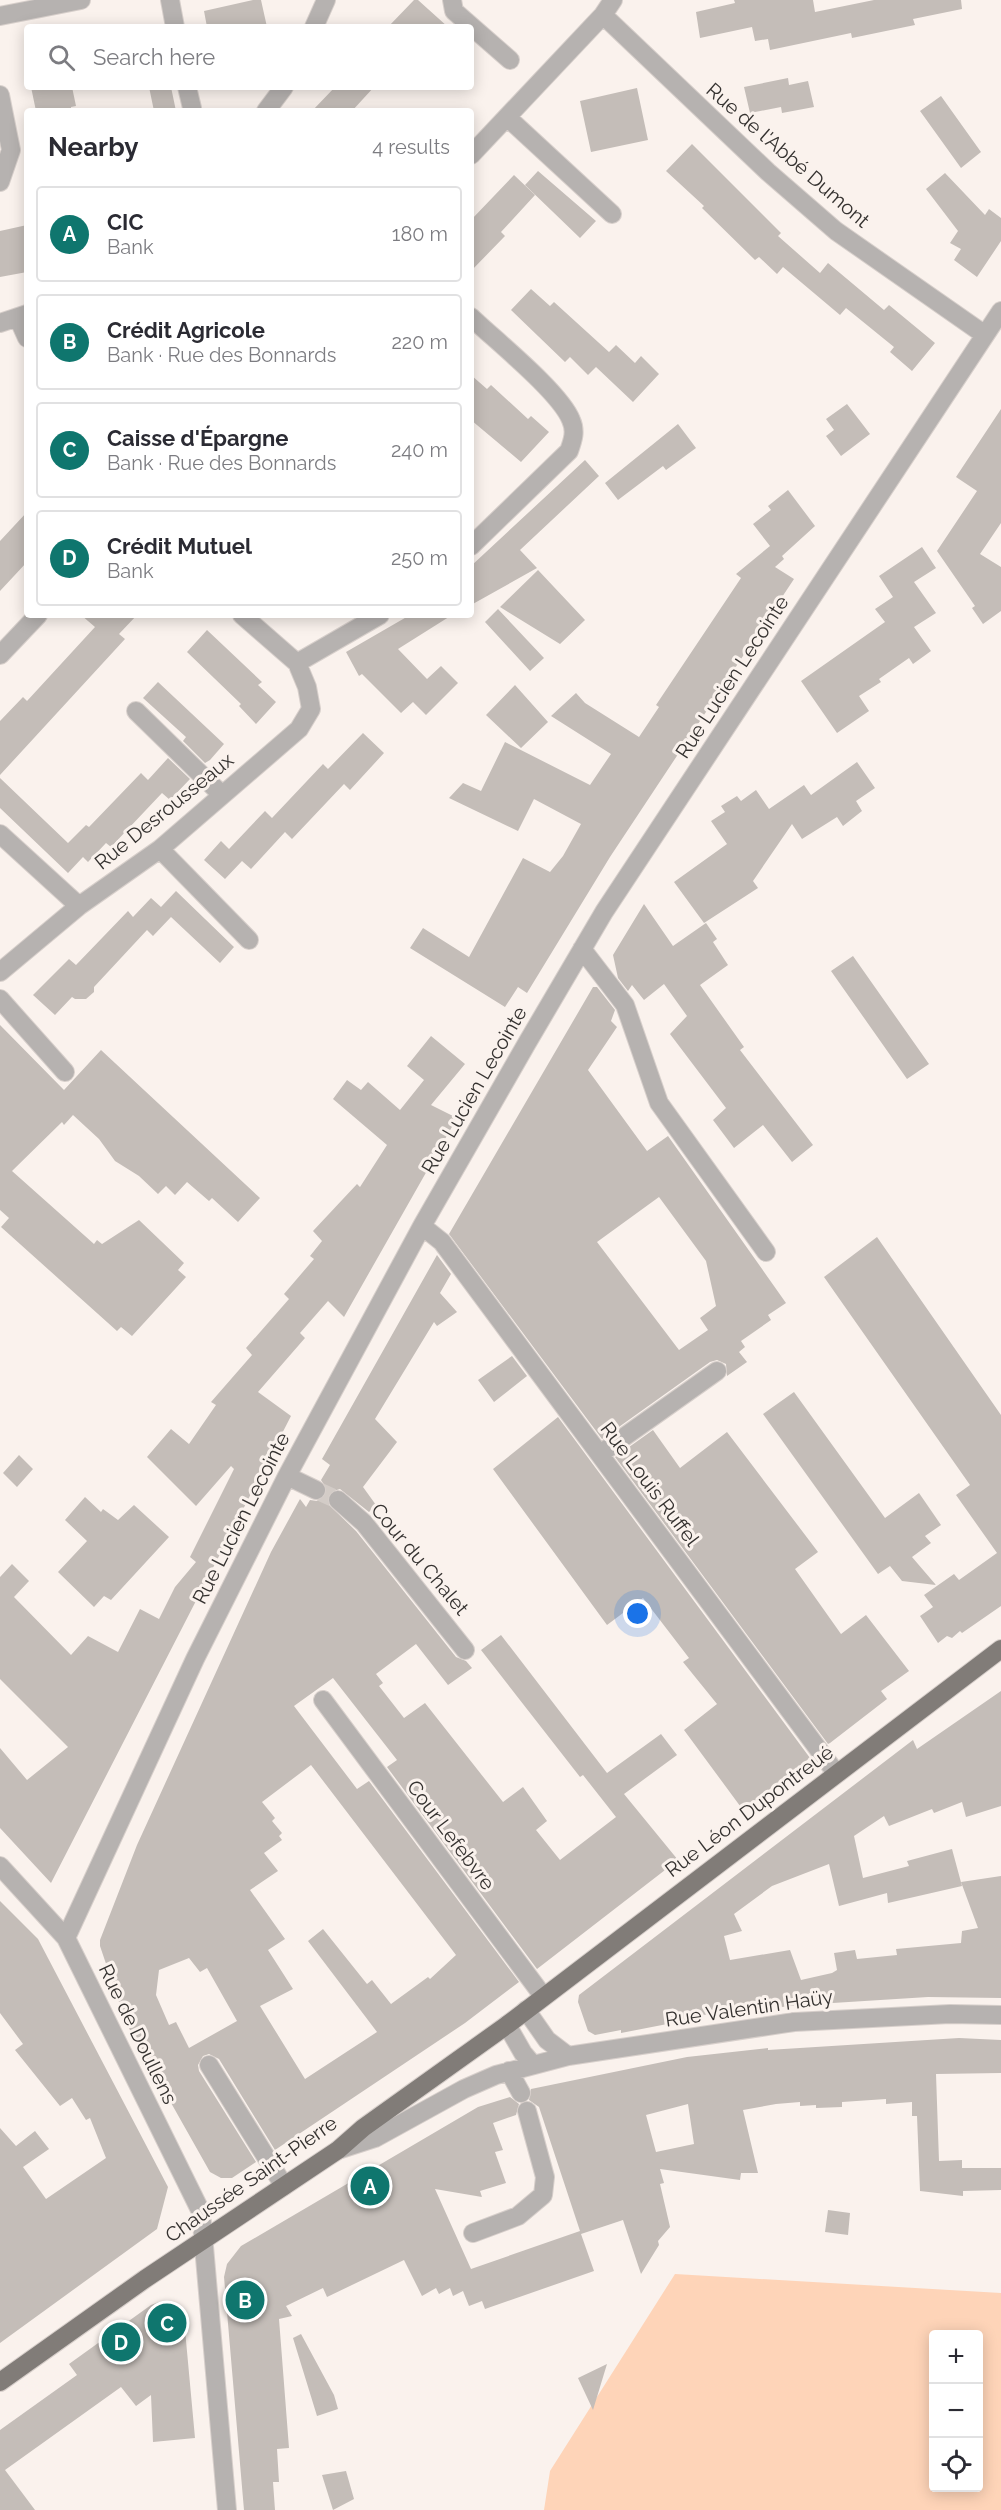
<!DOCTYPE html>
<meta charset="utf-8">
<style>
:root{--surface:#fff;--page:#f7f7f7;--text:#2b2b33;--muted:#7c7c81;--line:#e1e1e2;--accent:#0f766e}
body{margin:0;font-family:Raleway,sans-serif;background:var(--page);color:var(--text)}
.controls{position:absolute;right:18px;bottom:18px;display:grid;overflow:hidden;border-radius:6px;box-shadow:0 3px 15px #0003}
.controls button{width:54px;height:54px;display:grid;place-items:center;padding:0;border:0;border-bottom:2px solid var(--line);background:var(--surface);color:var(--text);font:30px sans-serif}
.you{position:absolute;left:638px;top:1614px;width:21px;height:21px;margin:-15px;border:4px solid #fff;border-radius:50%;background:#1a73e8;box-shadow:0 0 0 9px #1a73e833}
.badge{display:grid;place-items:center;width:39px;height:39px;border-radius:50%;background:var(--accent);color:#fff;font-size:20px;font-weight:700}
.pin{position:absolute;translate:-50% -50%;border:3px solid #fff;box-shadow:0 2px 6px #0006}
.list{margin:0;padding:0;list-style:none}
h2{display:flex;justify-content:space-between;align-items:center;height:78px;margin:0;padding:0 24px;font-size:26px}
h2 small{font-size:20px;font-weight:400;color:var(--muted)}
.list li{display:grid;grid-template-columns:39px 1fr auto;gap:18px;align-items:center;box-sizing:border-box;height:96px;margin:0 12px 12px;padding:0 12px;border:2px solid var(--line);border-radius:6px}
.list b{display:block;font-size:22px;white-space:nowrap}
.list p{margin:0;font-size:20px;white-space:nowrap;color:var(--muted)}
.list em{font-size:20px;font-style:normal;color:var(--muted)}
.icon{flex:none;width:33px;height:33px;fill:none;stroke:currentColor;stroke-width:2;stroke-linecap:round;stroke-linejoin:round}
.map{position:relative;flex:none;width:1001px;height:2510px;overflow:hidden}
.search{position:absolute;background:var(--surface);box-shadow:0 3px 15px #0003;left:24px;top:24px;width:450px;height:66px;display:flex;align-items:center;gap:15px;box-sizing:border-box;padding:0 21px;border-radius:6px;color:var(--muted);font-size:22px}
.panel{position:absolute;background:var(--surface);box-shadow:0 3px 15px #0003;left:24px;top:108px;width:450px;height:510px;border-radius:6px}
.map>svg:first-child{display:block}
.green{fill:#fed4b8;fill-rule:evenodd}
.building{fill:#c4bdb8;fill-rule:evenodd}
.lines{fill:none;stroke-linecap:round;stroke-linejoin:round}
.minor-tunnel{stroke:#d3ccc7;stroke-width:18;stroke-dasharray:18 9;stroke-linecap:butt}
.minor-casing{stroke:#d7cfcb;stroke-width:20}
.major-casing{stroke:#d7cfcb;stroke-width:20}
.minor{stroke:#b6b2b0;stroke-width:18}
.major{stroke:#817c78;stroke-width:18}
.labels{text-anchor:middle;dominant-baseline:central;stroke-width:6;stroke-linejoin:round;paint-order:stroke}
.street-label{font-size:20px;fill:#353230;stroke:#faf2ed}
</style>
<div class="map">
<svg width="1001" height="2510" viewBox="0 0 1001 2510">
<rect width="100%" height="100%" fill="#faf2ed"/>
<path class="green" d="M675,2274L1001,2293V2510H544L550,2471ZM934,2334H978V2488H934Z"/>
<path class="building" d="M253,0H261L267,27H207L204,11Z
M414,0H418L448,27H388Z
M734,0H813L815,12L874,0H961L962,9L913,19L915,25L852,38L851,33L770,50L768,39L755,41L752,27L700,38L696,12L735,3Z
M788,78L789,85L808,81L814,107L782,113L781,107L750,113L744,87Z
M31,87H72L76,106L71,107V111H36Z
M149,87H171L176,111H154Z
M335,87H374L352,111H312Z
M637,88L648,140L591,152L580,101Z
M941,96L981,152L961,168L920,111Z
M692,144L781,233L778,236L820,273L828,263L884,310L889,305L935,343L912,371L890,352L894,347L846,308L840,315L783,267L777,274L759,257L755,260L702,208L704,206L666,171Z
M538,171L596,221L580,238L525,185Z
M945,173L985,215L989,209L1001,218V241L977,277L954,260L961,249L950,243L958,231L926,189Z
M514,175L535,195L501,232L505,236L471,271V220Z
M27,225V272L0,277V231Z
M531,289L550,306L554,302L609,352L616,345L635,363L641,356L659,374L633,402L596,367L588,375L570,357L565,362L511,310Z
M471,375L487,389L491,385L528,419L531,416L549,432L521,462L471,420Z
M847,404L870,434L841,456L826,436L834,430L826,419Z
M1001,409V523L980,554L1001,567V611L983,624L972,608L975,606L937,551L977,491L956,477Z
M678,424L696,448L666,470L663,466L618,500L605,483Z
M585,460L599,476L520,550L537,568L471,605V566Z
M788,490L815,526L782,556L784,559L775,567L794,579L610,857L527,993L518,987L505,1007L410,948L423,928L469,957L523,858L550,872L563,856L581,824L534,799L518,831L449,798L463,783L481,791L505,742L590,785L611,754L551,716L576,693L585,703L639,737L659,707L656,705L741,578L736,574L770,546L753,524L771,510L768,506Z
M27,512V562L0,591V541Z
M922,547L936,568L914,582L936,613L914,627L931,651L913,664L909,658L879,679L881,682L859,696L869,711L837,733L801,681L885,622L875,609L893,597L879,576Z
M538,570L585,620L560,644L500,607Z
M498,609L544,658L530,671L485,622Z
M81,615H137L119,634L125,639L0,775V721L23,697L27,701L95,627Z
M410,615H452L398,649L427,679L441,666L458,683L426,715L413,702L401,713L362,674L359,676L346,652Z
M207,630L262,682L258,685L276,702L256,724L239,706L241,704L187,652Z
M158,682L224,744L210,760L205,763L183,741L186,737L143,698Z
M515,685L548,722L521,748L486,715Z
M363,733L384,753L350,790L344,784L292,839L285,832L251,869L242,861L225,879L204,860L221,841L229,849L265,811L272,818L323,764L328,769Z
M168,758L190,779L170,800L162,793L111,847L106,843L88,862L83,857L68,873L0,808V778L68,843L86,825L89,827L141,773L148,780Z
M857,762L875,788L856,801L862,811L843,826L837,817L802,839L792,824L753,881L758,888L704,923L674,882L727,844L711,821L725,812L721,806L737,796L741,801L756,790L769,809L804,785L811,795Z
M176,891L234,947L220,963L171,917L153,936L147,930L94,987V992L86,999H75L72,997L55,1015L33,995L69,959L76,965L128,911L133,917L151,898L161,907Z
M644,904L673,946L706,923L717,939L713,942L728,965L700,985L744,1047L740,1050L813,1145L792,1162L763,1125L734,1148L713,1120L726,1108L670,1034L687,1016L664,984L644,1000L632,985L628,991L618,978L613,955Z
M853,956L929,1064L907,1079L831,971Z
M593,987H597L615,1010L611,1021L617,1027L588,1070L647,1151L668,1136L786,1303L768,1315L771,1320L741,1341L745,1347L739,1352L747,1362L727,1376L726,1364L717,1360L710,1362L602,1439L449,1234ZM659,1197L706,1261L716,1306L700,1318L708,1330L679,1350L597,1242Z
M0,1025L64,1090L101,1050L260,1198L238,1222L212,1198L209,1201L187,1182L175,1195L166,1186L158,1194L139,1176L115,1161L99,1139L73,1115L64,1125L62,1122L12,1171L94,1244L97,1240L102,1244L139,1220L184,1263L178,1270L186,1277L132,1336L121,1327L117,1331L1,1227L9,1218L0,1210Z
M431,1036L465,1064L431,1105L457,1118L344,1317L328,1301L300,1333L305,1338L258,1392L291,1416L51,1883L0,1828V1748L27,1780L68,1747L0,1679V1577L12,1564L29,1581L14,1597L71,1655L88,1636L118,1652L140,1609L159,1619L175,1587L196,1562L190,1557L234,1469L231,1466L196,1506L147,1457L171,1429L189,1444L216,1405L211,1402L252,1355L246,1348L289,1299L284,1294L314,1259L310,1256L322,1241L313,1231L357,1184L360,1187L387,1145L333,1099L347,1080L361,1090L368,1082L400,1110L424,1080L407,1066Z
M877,1237L1001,1415V1606L962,1633L960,1631L952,1638L947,1636L938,1643L920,1616L933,1607L924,1595L954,1574L959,1580L997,1553L956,1495L970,1485L824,1277Z
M437,1255L451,1274L440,1293L457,1312L437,1326L434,1322L375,1419L397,1442L363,1487L376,1505L369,1512L340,1489L330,1492L327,1503L356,1531L456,1657L466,1661L472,1668L448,1685L416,1644L376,1674L383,1683L379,1686L404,1718L425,1703L503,1802L523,1787L547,1821L536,1830L560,1860L616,1817L583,1775L580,1777L481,1650L501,1635L607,1773L661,1734L677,1755L624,1794L678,1860L537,1969L387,1767L397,1760L333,1678L294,1706L357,1789L369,1781L519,1982L465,2023L275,2150L219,2059L209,2054L203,2056L198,2065L199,2071L256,2162L232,2178H221L210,2172L126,2023L100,1946V1940L137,1845L271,1552L300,1499L306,1507L310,1500L317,1501L326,1495L327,1489L321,1480L330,1465L322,1459ZM311,1765L456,1955L430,1979L428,1977L391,2004L372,1980L367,1984L323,1929L308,1941L377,2032L305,2079L260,2006L293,1989L268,1950L285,1939L250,1890L278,1871L264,1853L282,1840L279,1836L282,1833L272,1821L275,1818L262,1802ZM189,1958L200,1972L207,1968L237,2021L189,2048L176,2022L169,2025L156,1995L159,1970Z
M512,1356L527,1376L494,1402L478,1380Z
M794,1392L885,1518L919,1493L941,1525L925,1536L931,1543L912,1557L936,1585L902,1581L890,1566L878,1574L763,1414Z
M558,1417L810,1758L743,1810L684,1730L717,1704L683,1662L689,1658L643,1598L607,1625L493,1469Z
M653,1430L680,1468L727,1432L818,1552L795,1569L841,1634L866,1615L909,1671L881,1691L887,1699L830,1743L828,1744L615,1457Z
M19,1455L33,1469L17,1487L3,1473Z
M85,1497L101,1512L103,1509L118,1520L134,1505L169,1537L111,1600L104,1596L94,1607L58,1572L87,1541L65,1520Z
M1001,1691V1806L966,1817L962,1802L934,1813L932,1809L889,1826L884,1816L854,1836L863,1878L909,1866L907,1861L952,1849L962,1886L888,1903L887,1893L839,1906L829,1864L772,1886L734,1914L742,1931L724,1936L730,1960L790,1950L801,1980L832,1973L837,1970L834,1953L855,1950L857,1959L897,1955L896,1949L961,1943L962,1931L978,1928L961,1882L1001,1876V1998L928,1997L801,2005L692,2016L693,2019L621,2033V2030L595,2035L588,2031L578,2002L579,1995L913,1740L917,1749Z
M0,1901L38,1939L168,2187L157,2229L0,2343V2128L16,2146L35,2131L49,2149L23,2167L46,2199L106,2158L90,2118L86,2120L72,2098L60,2106L15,2050L23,2044L0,2013Z
M959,2038L1001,2040V2073L936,2074L939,2161L962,2160V2168H1001V2190L963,2191V2196L920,2191L917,2116H912V2102L886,2104V2099L842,2102V2107L816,2108V2105L800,2106V2102L776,2104L743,2110L758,2173H741L740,2180L660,2169L664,2183L660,2184L670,2227L658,2241L659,2245L641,2274L623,2220L581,2234L594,2271L485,2309L482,2301L469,2306L463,2291L453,2296L450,2288L439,2294L436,2288L422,2296L404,2260L327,2297L323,2288L286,2306L292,2316L279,2319L289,2448L277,2449L279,2482H273L275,2510H244L224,2277L227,2264L241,2246L478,2107L510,2097L519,2104L516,2115L493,2123L503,2150L495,2152L506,2183L480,2191L482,2197L435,2189L471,2269L580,2231L539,2107L529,2100L531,2089L687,2057L768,2048V2050ZM688,2104L694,2144L656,2152L646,2115Z
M828,2210L850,2213L848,2235L825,2232Z
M159,2302L174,2306L184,2319L195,2438L153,2442L151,2395L136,2406L121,2387L5,2470L35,2510H0V2430L77,2375L69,2364L151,2305Z
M301,2334L334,2395L338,2409L317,2416L293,2338Z
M607,2364L593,2410L578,2378Z
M346,2471L354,2499L333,2510L322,2475Z"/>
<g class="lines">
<path class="minor-tunnel" d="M316,1490L338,1500"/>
<g class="minor-casing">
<path id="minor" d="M170,0L175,27
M452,0L454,11L510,60
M603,15L768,172L836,231L985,335
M0,16L81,0
M314,27L326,0
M187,87L192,108
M0,95L11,150L0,182
M266,111L284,87
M507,117L612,214
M471,155L603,15L613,0
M471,317C495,340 560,392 571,420C576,431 573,440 569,451L471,546
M18,318L27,338
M0,323L27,314
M242,615L297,663L380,615
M0,655L38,615
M136,711L222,795
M0,834L79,906
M160,849L249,940
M582,949L625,1005L659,1103L766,1252
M0,972L79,906L160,849L299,729L311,709L307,687L297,663
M0,999L65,1072
M422,1226L442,1242L836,1773
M600,1454L717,1371
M287,1476L316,1490
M338,1500L364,1523L465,1650
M323,1700L543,1996
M0,1866L66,1938L201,2212L227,2510
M66,1938L195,1659L287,1476L422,1226L527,1043L604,912L1001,311
M526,2010L547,2040L568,2056
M507,2025L523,2053L533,2065
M209,2065L284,2186
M509,2071L521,2093
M338,2150L375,2138L464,2089L496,2075L568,2056L794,2022L950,2014L1001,2015
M473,2233L518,2216L543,2195L545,2177L527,2111"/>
</g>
<g class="major-casing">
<path id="major" d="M0,2382L145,2279L338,2150L363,2128L507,2025L1001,1649"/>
</g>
<use href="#minor" class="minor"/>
<use href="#major" class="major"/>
</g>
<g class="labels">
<g class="street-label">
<text transform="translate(788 155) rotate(41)">Rue de l'Abbé Dumont</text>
<text transform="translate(732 677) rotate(-57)">Rue Lucien Lecointe</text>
<text transform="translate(164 811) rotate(-39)">Rue Desrousseaux</text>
<text transform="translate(474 1090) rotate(-60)">Rue Lucien Lecointe</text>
<text transform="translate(650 1484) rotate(53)">Rue Louis Ruffel</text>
<text transform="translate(241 1518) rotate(-63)">Rue Lucien Lecointe</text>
<text transform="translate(420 1559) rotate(50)">Cour du Chalet</text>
<text transform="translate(749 1811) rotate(-37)">Rue Léon Dupontreué</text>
<text transform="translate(451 1835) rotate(53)">Cour Lefebvre</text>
<text transform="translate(749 2008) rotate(-8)">Rue Valentin Haüy</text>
<text transform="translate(138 2034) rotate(64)">Rue de Doullens</text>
<text transform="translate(251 2179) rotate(-35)">Chaussée Saint-Pierre</text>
</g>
</g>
</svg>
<div class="controls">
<button>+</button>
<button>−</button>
<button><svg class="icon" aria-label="locate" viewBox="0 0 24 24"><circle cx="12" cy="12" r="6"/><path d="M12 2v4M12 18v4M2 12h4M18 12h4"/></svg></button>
</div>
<div class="you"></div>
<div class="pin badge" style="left:370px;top:2186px">A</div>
<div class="pin badge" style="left:245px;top:2300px">B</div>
<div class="pin badge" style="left:167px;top:2323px">C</div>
<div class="pin badge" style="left:121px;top:2342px">D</div>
<div class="search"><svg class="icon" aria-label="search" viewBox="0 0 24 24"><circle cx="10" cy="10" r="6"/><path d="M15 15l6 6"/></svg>Search here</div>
<section class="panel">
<h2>Nearby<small>4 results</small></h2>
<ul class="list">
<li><span class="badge">A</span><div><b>CIC</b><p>Bank</p></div><em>180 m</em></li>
<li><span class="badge">B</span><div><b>Crédit Agricole</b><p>Bank · Rue des Bonnards</p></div><em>220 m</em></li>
<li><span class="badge">C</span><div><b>Caisse d'Épargne</b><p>Bank · Rue des Bonnards</p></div><em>240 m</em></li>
<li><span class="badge">D</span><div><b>Crédit Mutuel</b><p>Bank</p></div><em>250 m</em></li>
</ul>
</section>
</div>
